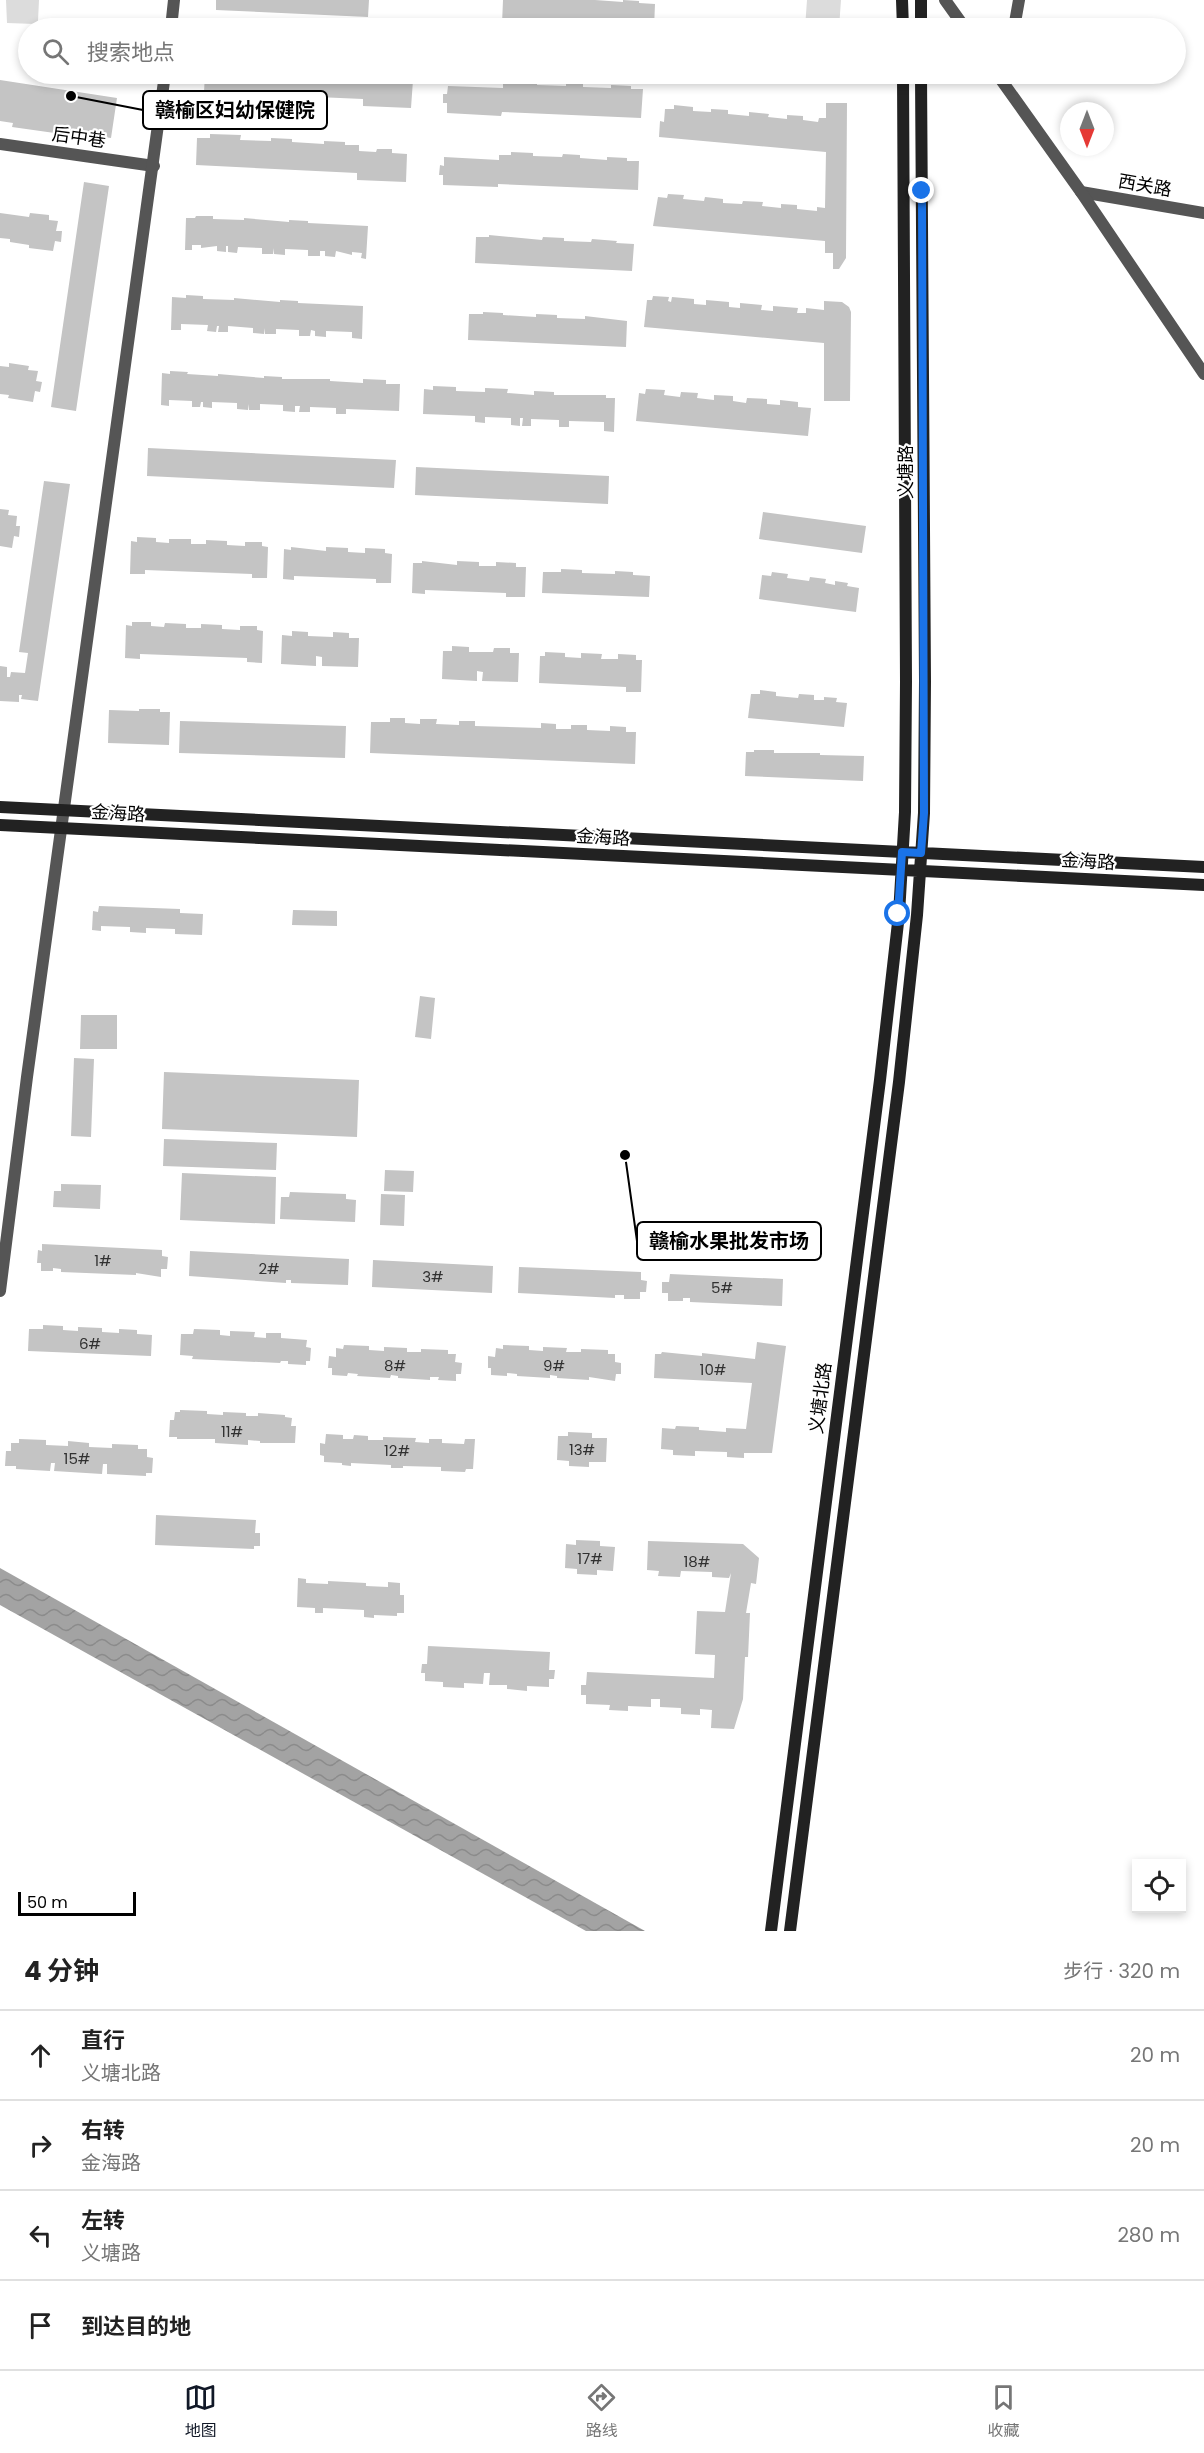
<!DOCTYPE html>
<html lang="zh">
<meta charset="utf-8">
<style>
:root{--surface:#fff;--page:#f2f2f2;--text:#222;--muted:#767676;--line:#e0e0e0;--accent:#111827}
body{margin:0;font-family:Poppins,"Noto Sans SC",sans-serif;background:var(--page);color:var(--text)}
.controls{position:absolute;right:18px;bottom:18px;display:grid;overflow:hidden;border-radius:0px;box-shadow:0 3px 9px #0003}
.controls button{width:54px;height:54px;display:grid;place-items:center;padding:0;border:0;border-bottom:2px solid var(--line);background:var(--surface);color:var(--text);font:30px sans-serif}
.compass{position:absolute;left:1060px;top:102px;width:54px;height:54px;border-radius:50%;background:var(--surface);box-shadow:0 3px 9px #0003;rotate:180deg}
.scale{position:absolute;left:18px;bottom:15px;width:118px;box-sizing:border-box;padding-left:6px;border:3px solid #000;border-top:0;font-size:16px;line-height:21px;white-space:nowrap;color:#000;-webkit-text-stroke:4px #fff;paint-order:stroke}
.stop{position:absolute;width:18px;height:18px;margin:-14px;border:4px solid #1a73e8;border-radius:50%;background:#fff}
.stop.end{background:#1a73e8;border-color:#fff;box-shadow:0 2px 6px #0008}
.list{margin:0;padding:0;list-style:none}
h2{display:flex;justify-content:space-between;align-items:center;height:78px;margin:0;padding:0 24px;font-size:26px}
h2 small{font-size:20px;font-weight:400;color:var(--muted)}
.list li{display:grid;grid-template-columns:39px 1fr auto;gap:18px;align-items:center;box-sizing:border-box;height:90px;padding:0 24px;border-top:2px solid var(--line)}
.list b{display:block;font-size:22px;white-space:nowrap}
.list p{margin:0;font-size:20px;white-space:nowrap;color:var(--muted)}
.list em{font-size:20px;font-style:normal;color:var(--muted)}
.icon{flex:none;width:33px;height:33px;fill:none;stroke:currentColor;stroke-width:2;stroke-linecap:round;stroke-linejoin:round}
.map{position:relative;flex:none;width:1204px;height:1931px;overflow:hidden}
.search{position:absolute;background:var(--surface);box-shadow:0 3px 9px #0003;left:18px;right:18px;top:18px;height:66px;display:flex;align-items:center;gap:15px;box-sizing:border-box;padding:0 21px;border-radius:33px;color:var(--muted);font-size:22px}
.sheet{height:438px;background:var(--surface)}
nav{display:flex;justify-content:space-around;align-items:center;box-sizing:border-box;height:84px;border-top:2px solid var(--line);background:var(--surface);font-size:16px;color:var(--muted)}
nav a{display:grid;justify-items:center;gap:3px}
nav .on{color:var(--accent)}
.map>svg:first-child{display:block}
.green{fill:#dcdcdc}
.water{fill:url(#water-waves)}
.building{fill:#c4c4c4}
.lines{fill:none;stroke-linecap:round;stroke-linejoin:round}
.minor{stroke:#555;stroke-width:12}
.tertiary{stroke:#555;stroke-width:12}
.secondary{stroke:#222;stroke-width:12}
.route{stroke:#1a73e8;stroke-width:8}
.labels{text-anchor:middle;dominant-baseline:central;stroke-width:4.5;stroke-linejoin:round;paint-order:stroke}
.number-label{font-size:15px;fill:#313131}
.street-label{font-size:18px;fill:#000;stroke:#fff}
.leader{fill:none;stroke:#000;stroke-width:2}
.callout-dot{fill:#000;stroke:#fff;stroke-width:2}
.callout{fill:#fff;stroke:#000;stroke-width:2}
.callout-label{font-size:20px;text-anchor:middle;font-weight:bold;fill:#000}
</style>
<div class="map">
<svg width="1204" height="1931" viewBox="0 0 1204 1931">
<defs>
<pattern id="water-waves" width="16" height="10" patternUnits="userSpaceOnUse" patternTransform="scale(1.5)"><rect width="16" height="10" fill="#a3a3a3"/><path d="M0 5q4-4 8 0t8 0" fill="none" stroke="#8b8b8b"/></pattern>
</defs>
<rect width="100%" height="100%" fill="#fff"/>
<path class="green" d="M6,0H39L38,21L35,24L7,23Z
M807,0H841L839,28H805Z"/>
<path class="water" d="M0,1568L645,1931H586L0,1605Z"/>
<path class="building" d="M216,0H369L368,17L216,10Z
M503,0H595L623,2V0L639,1V3L655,4L654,28H587L502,24Z
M205,74H364V77L382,78V75H397V79L413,80L411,108L363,106V99L204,92Z
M701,74H773V80L701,75Z
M0,80L117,98L111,138L91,135L90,138L12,127L13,123L0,121Z
M515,80L537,81V85L566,86V82L583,83V87L611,88V85L631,86V89H643L641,118L502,112L501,116L447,113V103H443V94H447L448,86L503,88V83H515Z
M826,103H847L846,258L839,269H833V253H825V241L653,226L658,197L667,198L668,194L684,195L683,199L704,201L705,197L723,199V203L742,204L743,201L763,202L762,206L781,208V204L797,205V209L817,211V207L825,208L826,152L659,137L660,121L664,122L665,109H674V105L693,107V111L711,112V109L728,110V114L749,116V112L769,114L768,117L787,119V115L803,116V120L818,122L819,118H826Z
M210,134L241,135L240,140L271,141V138L292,139V142L324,144V141L345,142V145H359V151L376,152L377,149H392V153L407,154L406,182L357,180V173L196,165L197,138H210Z
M511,152L533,153V156L562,157L563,154L580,155V158L607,160V157L627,158V161H639L638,190L498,184V187L443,185V175H439L440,165L444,166V157L499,160V155H511Z
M84,182L109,186L76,411L51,407Z
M0,213L29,217L30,213L49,215V220L58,221L56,231H62L61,242L55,241L53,251L29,248V245L10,242V239L0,238Z
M196,216H213V219L244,220V218L289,222V220L308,221V223L368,226L366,259L361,258L362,253L352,252V255L336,251L335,257L325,256V251H320V256H308V250L285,249V255L274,254L273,248V254H262V248L238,247L237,253L228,252V246H226V252L217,251V246L201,248V245H192V250H185L186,218H195Z
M489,235L542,240L543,237L564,238V241L591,242L592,239L617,241L616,243L634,244L632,271L475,263L476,237H489Z
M186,295L203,296V299L234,300V298L280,302V300L298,301V303L363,306L362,339L352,338V332L326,331V337L315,336V331L311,330L310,336H299V330L276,329V334H265L264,328V334L253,333V328L228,326V332H218L219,326H217L216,332L207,331L208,325L181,324V330H171L172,297L186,298Z
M653,296L669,297L668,301L671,302L672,297L694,299V304L706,305V300L729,302V307L740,308V303L762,305L761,310L773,311V306L798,308L797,313H806V308L824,310V301L842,302L849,307L851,312L850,401H824V343L644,327L647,300H652Z
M483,312L503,313V315L536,317V314L557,315V318L585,319V316L627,321L626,347L468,340L469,314H483Z
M9,363L29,366L28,370L38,371L36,381L42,382L40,392L35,391L33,402L8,398L9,395L0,394V366L9,367Z
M170,371L188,372L187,374L218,376V374L264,378V376L282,377V379H330V381L363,383V379L386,380V384H400L399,411L346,409V414H336V408L310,407V412H299L300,406H295V412L283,411V405L260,404V410H249L248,404V410L237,409V403L212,402V408L203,407V402H201L200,407H192V401L169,400V406L161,405L162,373L170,374Z
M433,386L456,387V391L485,392V388L508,389L507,393L534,395V391L554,392V395H606V398H615L614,432L604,431V422L569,421V427H559V420L531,419V426H522L523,418H520V426L511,425V418L485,417V423L475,422V416L423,414L424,389L433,390Z
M646,389L665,390L664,395L680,397L681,392L698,393L697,398L714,400V395L733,396V401L746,403L747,398L767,399V404L780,405V400L798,402V407L811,408L808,436L636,421L639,393L645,394Z
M148,448L396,460L394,488L147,476Z
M416,467L609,476L608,504L415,495Z
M44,481L70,484L38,701L21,699L22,695H19V702L0,701V666L7,667V677H10L11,672L25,673L28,653L19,652Z
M0,509L9,510L8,515L17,516L16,526H20L19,537L14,536L12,548L0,546Z
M763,512L866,526L862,553L759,539Z
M137,537L156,538V542L169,543V539H191V544H206V540L227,541V545L245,546V542H262V546L268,547L267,578H252V574L145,570V574H130L131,541L137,542Z
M291,547L326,551V547L348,548V552L365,553V548L385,549V553L392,554L391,583H376V579L294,576V580L283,579L284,549L291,550Z
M422,561L457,565V561L479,562V566H496V562L516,563V567H526L525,597H506V593L425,590V594L412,593L413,563H422Z
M561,569L582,570V573L615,574V571L633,572V575L650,576L649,597L542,593L543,572H561Z
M772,572L788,574L787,578L809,581L810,577L826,579L825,583L835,585V581L848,583L847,586L859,588L856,612L759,599L762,575L771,576Z
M132,622H151V626L164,627L165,623L186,624V628H201V624L222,625V629L240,630V626H257V630L263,631L262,663L247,662V658L140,654V659L125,658L126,625L132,626Z
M292,631L308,632V636L333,637V632L349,633V638H359L358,667L322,666V657L316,656V666L281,664L282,635L292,636Z
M452,646L469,647V652H493L494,648H510V653H519L518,682L482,681L483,672L477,671V681L442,679L443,651H452Z
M545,652L565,653V657L581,658V653L602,654L601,659H618V654L636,655V660H642L641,692H626V687L539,683L540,656H545Z
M760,690L776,692V696L798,698L799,694L814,695V700H824V697L837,698L836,702L847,703L844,727L748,718L751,694H760Z
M139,709H160V712H170L169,745L108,743L109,710L139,711Z
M390,718H405V723L420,724V719H437L436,724L459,725V721H475V726L541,728V723L556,724V729H571V725H587V730L610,731V726L626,727V732H636L635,764L370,753L371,722H390Z
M180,721L346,726L345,758L179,753Z
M754,750H774V753H820V755L864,756L863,781L745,776L746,752H754Z
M99,906L180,909V913L203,914L202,935L175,934V929L146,928V933L130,932V927L101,926V931L92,930L93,911L98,912Z
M293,910L337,911V926L292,925Z
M420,996L435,998L431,1039L415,1037Z
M81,1015H117V1049H80Z
M74,1058L94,1059L91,1137L71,1136Z
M164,1072L359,1080L357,1137L162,1129Z
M164,1139L277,1143L276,1170L163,1166Z
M385,1170L414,1171L413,1192L384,1191Z
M182,1173L276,1177L275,1224L180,1220Z
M61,1184L101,1185L100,1209L53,1207L54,1191H61Z
M290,1192L346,1194V1199L356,1200L355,1222L280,1219L281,1197H289Z
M381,1194L405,1195L404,1226L380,1225Z
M42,1244L162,1250V1256L168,1257L167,1269H161V1277L136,1273V1275L61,1272V1269L53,1268V1271H41V1263H37L38,1250L42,1251Z
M190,1251L349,1259L348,1285L291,1283V1280H286V1283L189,1276Z
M373,1260L493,1266L492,1293L372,1287Z
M519,1267L641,1272V1280L647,1281L646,1292H640V1299H624V1295H615V1298L518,1293Z
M670,1274L783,1279L782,1306L690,1302V1298H683V1301H668V1293H662V1282H669Z
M43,1325L63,1326V1330L78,1331V1327L102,1328V1332L119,1333V1329L137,1330V1334L152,1335L151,1356L28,1351L29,1329H43Z
M194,1329L220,1330V1335L230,1336V1331L255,1332L254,1337L266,1338V1333H281V1338L307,1340L306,1347L311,1348L310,1361H306V1365L288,1364V1361H281L280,1363L192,1359L193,1356L180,1355L181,1334H193Z
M757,1342L786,1346L772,1453H744V1458L727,1457V1452L695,1451V1456L673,1455V1450L661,1449L662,1428L675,1429L676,1426L699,1427V1430L726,1432V1428L746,1429L752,1383L654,1378L655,1354H661L662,1352L702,1356V1353L755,1359Z
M344,1345L369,1346V1350L384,1351V1347L407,1348V1352H421V1349L448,1350V1354H456L455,1362L462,1363L461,1374H456V1381L438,1380L439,1377H430V1380L398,1378V1376L391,1375L390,1378L357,1376L358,1374L348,1373L347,1376L332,1375V1368H328L329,1356L336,1357V1348L343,1349Z
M503,1345L529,1346V1350L543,1351V1347L567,1348L566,1352H581V1349L608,1350V1354H615V1362L621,1363V1374H616L615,1381L589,1377V1380L557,1378V1376L550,1375V1378L517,1376V1374L507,1373V1376L491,1375V1368H488V1356L495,1357L496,1348L503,1349Z
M180,1410L207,1411V1414L223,1415V1412L246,1413V1416H258V1413L285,1415V1417L292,1418L291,1426H296L295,1443H260V1441L248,1440V1445L215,1443V1439H177V1437H169L170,1420H174L175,1412H180Z
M568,1432L592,1433V1438H607L606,1462H589V1467L569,1466V1461L557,1460L558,1436H568Z
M326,1434L343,1435V1439H353L354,1435L368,1436V1440H383V1437L416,1438L415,1442L429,1443V1439H442V1443L464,1444L465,1439H475L473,1469H466L465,1472L441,1471V1467L403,1466V1468H391V1465L351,1463V1466L342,1465V1463L324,1462V1456L320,1455V1443L325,1444Z
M19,1439L46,1440V1445L68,1446V1441L89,1443V1447L112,1448V1444L138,1445V1449H147V1457L153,1458L152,1473H146V1476L107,1474V1464H103L102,1474L54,1471L55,1463H51L50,1471L16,1469V1466H5L6,1451H11V1443H19Z
M156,1515L256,1520L255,1533H260V1546H254V1549L155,1545Z
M576,1540L600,1541V1546L615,1547L613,1571L597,1570V1575L577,1574V1569L565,1568L566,1544L576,1545Z
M648,1541L743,1544L759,1558L756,1584L751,1583L746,1613H750L748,1657H745L743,1699L734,1729L711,1728L712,1710L700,1709V1715L681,1714V1708L660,1707V1699H651V1707L628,1706V1711L609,1710L610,1705L586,1704V1695H581V1685H586L587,1672L714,1678L715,1655L695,1654L697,1611L725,1612L731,1573L729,1578L712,1577V1572L681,1571L680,1577L658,1576L659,1571L647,1570Z
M298,1578L306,1579V1583L328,1584V1581L366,1583V1586L388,1587V1582L400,1583V1595H404V1613H397V1616L374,1615V1618L364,1617V1610L323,1608V1613H315V1608L297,1607Z
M428,1646L550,1652L549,1670H555L554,1679H549V1687L527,1686V1691L507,1689V1685H489L490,1673H484L483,1684L464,1683V1688L443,1687V1682L425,1681V1673H421L422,1664H427Z"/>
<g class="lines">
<path class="minor" d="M1014,28L1019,0
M0,144L154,166
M1081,192L1204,213"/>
<path class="tertiary" d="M945,0L965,28
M171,28L174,0
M997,74L1081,192L1204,374
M0,1291L27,1077L165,74"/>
<path class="secondary" d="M902,0L903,28
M921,0V28
M0,807L1204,867
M0,825L1204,885
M771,1931L880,1080L899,914L905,812L906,681L903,74
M790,1931L899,1082L917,915L924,813L925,681L921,74"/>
</g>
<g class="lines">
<path class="route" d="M898,914L902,852L921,853L924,813L922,191"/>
</g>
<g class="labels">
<g class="number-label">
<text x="103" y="1260">1#</text>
<text x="269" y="1268">2#</text>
<text x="433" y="1276">3#</text>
<text x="722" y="1287">5#</text>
<text x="90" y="1343">6#</text>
<text x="395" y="1365">8#</text>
<text x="554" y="1365">9#</text>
<text x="713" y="1369">10#</text>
<text x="232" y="1431">11#</text>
<text x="582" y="1449">13#</text>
<text x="397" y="1450">12#</text>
<text x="77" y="1458">15#</text>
<text x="590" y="1558">17#</text>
<text x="697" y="1561">18#</text>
</g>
<g class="street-label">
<text transform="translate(79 137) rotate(8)">后中巷</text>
<text transform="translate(1145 185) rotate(10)">西关路</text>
<text transform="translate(905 472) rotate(-90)">义塘路</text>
<text transform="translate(118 813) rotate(3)">金海路</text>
<text transform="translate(603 837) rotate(3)">金海路</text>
<text transform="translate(1088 861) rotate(3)">金海路</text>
<text transform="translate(820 1398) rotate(-83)">义塘北路</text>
</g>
</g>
<path class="leader" d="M71 96L143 110M625 1155L637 1241"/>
<g class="callout-dot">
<circle cx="71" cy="96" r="6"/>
<circle cx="625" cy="1155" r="6"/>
</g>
<g class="callout">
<rect x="143" y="91" width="184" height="38" rx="6"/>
<rect x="637" y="1222" width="184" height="38" rx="6"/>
</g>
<g class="callout-label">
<text x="235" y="117">赣榆区妇幼保健院</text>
<text x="729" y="1248">赣榆水果批发市场</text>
</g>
</svg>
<div class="controls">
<button><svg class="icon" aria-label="locate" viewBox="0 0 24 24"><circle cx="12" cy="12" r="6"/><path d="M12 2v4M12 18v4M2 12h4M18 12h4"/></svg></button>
</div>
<svg class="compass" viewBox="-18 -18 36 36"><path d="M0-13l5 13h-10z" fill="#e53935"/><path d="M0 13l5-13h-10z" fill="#767676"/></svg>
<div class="scale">50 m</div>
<div class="stop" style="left:898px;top:914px"></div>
<div class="stop end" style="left:922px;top:191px"></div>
<div class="search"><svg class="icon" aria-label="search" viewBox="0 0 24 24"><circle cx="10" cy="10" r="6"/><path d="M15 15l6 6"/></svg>搜索地点</div>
</div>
<section class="sheet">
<h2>4 分钟<small>步行 · 320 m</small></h2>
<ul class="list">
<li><svg class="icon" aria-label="ahead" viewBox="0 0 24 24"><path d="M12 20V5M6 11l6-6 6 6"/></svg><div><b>直行</b><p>义塘北路</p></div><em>20 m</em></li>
<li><svg class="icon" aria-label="right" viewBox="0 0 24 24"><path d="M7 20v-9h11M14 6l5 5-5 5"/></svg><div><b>右转</b><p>金海路</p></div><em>20 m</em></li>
<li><svg class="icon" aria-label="left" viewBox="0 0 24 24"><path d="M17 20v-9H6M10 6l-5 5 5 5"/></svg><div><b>左转</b><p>义塘路</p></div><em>280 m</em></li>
<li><svg class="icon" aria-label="arrive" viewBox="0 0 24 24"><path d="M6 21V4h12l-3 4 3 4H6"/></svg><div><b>到达目的地</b></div></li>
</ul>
</section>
<nav>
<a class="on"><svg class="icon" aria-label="map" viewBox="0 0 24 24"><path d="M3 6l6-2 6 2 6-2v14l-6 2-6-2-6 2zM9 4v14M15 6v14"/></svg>地图</a>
<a><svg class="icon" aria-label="directions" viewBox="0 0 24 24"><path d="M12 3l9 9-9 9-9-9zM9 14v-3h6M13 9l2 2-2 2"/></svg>路线</a>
<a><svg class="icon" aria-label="saved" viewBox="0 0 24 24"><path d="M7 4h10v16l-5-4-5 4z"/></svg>收藏</a>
</nav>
